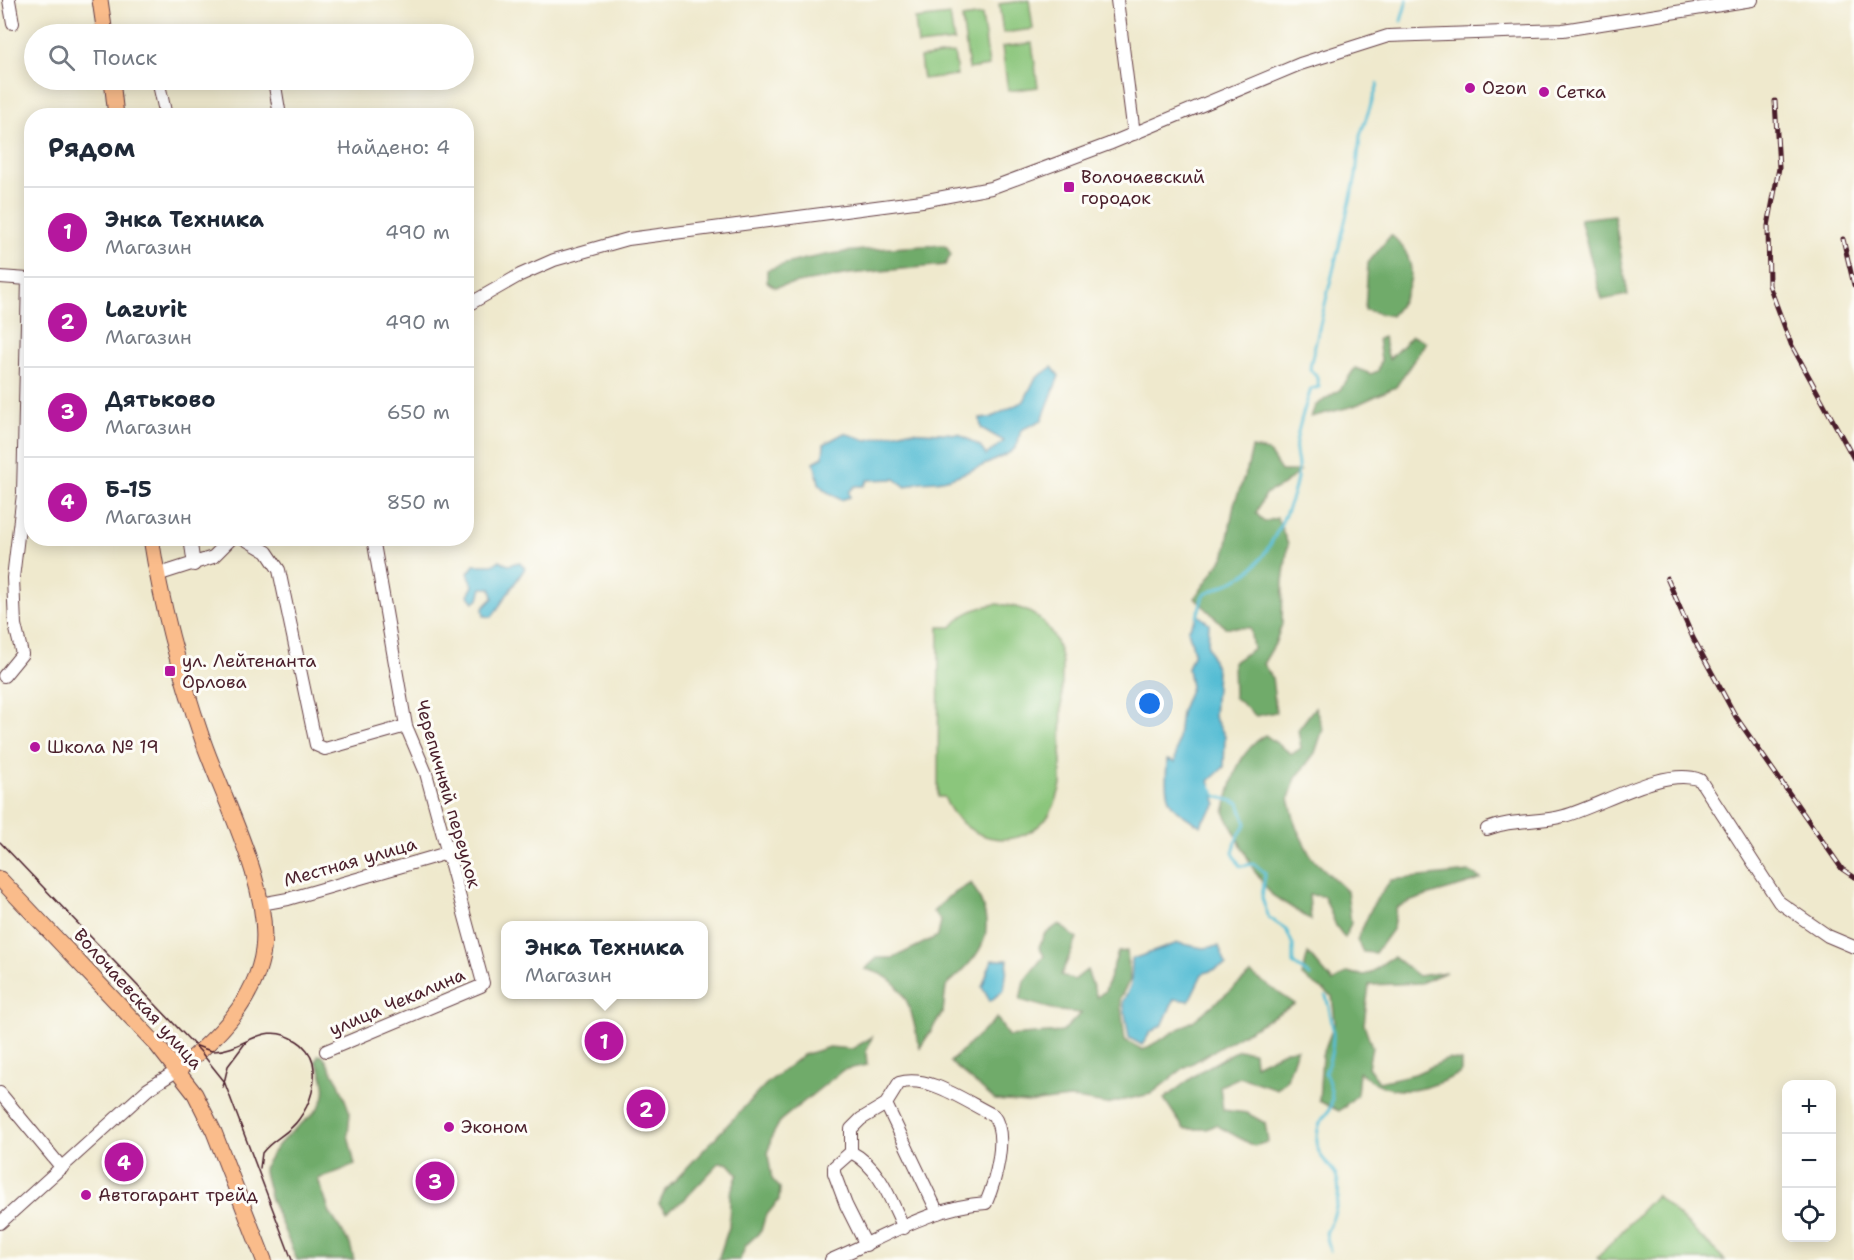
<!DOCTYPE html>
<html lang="ru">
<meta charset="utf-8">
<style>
:root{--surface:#fff;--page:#f2f2f3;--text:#1f2937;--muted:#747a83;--line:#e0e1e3;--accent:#b5179e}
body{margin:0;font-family:"Shantell Sans",sans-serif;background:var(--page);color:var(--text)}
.controls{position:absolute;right:18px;bottom:18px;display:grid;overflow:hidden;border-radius:12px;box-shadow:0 3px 15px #0003}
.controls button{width:54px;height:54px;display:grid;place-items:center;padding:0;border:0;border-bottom:2px solid var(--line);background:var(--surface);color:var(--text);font:30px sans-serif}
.you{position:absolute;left:1150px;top:704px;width:21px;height:21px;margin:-15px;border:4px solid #fff;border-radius:50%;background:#1a73e8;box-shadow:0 0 0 9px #1a73e833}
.badge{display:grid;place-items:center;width:39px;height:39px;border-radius:50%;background:var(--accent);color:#fff;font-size:20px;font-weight:700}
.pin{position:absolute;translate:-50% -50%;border:3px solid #fff;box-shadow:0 2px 6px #0006}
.popup{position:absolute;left:501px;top:921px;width:207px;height:78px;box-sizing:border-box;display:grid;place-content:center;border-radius:12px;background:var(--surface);filter:drop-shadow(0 2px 4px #0005);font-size:20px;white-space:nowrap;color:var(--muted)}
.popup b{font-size:22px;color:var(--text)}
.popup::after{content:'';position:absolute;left:50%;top:100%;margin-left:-12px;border:12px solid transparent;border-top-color:var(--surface)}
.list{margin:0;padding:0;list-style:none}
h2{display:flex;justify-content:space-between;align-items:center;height:78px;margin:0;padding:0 24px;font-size:26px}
h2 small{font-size:20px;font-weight:400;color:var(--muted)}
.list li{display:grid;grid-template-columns:39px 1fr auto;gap:18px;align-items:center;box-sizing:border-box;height:90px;padding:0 24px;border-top:2px solid var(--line)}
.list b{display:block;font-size:22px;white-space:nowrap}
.list p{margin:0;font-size:20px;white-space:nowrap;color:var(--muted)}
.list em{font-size:20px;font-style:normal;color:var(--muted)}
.icon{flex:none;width:33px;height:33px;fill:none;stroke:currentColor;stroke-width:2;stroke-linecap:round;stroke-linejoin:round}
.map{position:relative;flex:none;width:1854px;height:1260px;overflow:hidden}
.search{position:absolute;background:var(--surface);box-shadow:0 3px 15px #0003;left:24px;top:24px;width:450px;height:66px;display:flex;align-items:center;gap:15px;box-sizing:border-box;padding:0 21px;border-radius:33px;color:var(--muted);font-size:22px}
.panel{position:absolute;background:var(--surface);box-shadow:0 3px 15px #0003;left:24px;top:108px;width:450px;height:438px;border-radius:24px}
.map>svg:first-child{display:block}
.green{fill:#8bc67b;stroke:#6a7253;stroke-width:1.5}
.forest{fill:#70ab6b;stroke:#5d654b;stroke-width:1.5}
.water{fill:#56bdd4;stroke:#506e80;stroke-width:1.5}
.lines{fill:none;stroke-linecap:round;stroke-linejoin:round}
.stream{stroke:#56bdd4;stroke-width:3}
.minor-casing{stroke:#633d43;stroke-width:14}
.major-casing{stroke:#633d43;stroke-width:17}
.minor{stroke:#fff;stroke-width:12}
.major{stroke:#fabc8b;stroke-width:15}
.tram{stroke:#4a1f2b;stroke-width:1.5}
.rail-casing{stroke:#4a1f2b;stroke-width:5}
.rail{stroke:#fdfcf7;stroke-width:3;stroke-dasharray:9;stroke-linecap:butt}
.poi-dot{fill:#b5179e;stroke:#fdfcf7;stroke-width:2}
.labels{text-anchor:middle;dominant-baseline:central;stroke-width:6;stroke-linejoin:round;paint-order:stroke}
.poi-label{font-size:18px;fill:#4a1f2b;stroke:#fdfcf7;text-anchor:start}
.street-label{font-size:18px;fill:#4a1f2b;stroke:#fdfcf7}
</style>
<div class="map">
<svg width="1854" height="1260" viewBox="0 0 1854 1260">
<rect width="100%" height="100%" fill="#fdfcf7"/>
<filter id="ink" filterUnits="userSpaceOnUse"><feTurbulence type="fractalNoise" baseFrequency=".0167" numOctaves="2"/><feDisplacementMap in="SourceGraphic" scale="12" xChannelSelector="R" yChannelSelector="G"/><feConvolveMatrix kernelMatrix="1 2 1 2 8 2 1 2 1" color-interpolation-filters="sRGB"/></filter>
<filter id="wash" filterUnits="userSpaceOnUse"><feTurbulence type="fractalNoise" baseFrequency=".008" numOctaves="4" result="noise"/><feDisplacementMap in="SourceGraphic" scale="24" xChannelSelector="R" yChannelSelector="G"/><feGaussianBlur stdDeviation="1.35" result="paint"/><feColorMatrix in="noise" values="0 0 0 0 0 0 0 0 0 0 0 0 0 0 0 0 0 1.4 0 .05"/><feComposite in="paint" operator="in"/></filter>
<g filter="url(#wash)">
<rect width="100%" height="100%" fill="#efe9cd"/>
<path class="green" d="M1029,0L1033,29L1003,33L999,4Z
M950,15L954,41L918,45L915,19Z
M982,15L989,66L969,69L962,18Z
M1032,43L1038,87L1008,91L1002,47Z
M954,53L957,75L923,79L920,58Z
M996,604C1034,606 1056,625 1062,663L1061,785C1058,796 1054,810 1046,819C1013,855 961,839 944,797H938L939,627H952C964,611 978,608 996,604Z
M1656,1195L1725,1260H1600L1597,1258Z"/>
<path class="forest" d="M1614,215L1628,295L1602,300L1580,219Z
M1391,235C1421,260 1414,290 1391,316L1365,310L1368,263Z
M941,245L947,247L951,255L945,265L849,274L775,287L767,282V270C824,250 881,248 941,245Z
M1412,336L1426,342L1396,387L1354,406L1311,417L1315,406L1341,389L1355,368L1371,374L1378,371L1381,360L1378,339L1383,337L1389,359Z
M1252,448L1268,451L1281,471H1300L1283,485L1265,494L1256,513L1264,522L1277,518L1288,544L1283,582L1282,624L1275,644L1263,664L1272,677L1276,712L1256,716L1234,697L1233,662L1253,649L1250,628L1225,627L1195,598L1225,555L1234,504L1247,470Z
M1315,707L1323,729L1315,753L1296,778L1289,798L1296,827L1311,857L1347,891L1351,923L1345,938L1336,926L1324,896L1309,895L1311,920L1272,895L1255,872L1224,812C1233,780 1235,755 1265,735L1292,754L1301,748L1298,730Z
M1470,872L1481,879C1455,890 1419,895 1396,908L1393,928L1375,953L1363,952L1357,940L1374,903L1391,880Z
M971,883C1001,930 984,953 946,986L943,1012L920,1048C911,1012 908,978 865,969L877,958H893L938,936L941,921L933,912L948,897Z
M1059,924L1077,939L1061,975L1074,980L1087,970L1097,997L1105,991L1118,952L1127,951L1130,980L1120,998L1125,1040L1143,1050L1193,1021L1251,974L1295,1004L1184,1068L1151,1094L1106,1104L1070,1098L1028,1103L995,1100L950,1062L997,1018L1008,1036L1062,1032L1081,1013L1059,1011L1020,1000L1024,981L1044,956L1039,947L1044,935Z
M1308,953L1333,982L1348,972C1374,982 1375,964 1394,957L1418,976L1446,972L1421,983L1369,985L1364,1024L1372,1047L1368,1067L1379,1082L1415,1074L1448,1059L1461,1061V1073C1425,1091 1393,1101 1359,1072L1357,1095L1339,1111L1319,1101L1322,1056L1335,1022L1332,996L1302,976Z
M872,1037L866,1052L867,1065L843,1070L781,1120L771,1138L768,1155L772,1179L780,1188L779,1200L765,1217L761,1231L746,1245L740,1260H718L729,1227L730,1194L738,1174L729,1164L720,1162L684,1200L666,1212L659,1204L665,1191L766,1084L803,1055L829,1047L852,1049Z
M1297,1049L1287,1079L1277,1089L1240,1077L1220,1086L1223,1110L1247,1113L1265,1123L1268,1142L1254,1146L1216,1125L1207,1129H1184L1164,1099L1201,1071L1238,1050L1254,1052L1255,1065L1286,1050Z
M318,1055L323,1056L339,1083L350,1113L348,1135L355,1165L318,1179L330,1213L350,1244L354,1260H297L271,1200L263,1168C269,1159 274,1149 282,1141C309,1113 340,1107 316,1061Z"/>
<path class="water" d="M1052,367L1059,376L1042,420L1021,430C1019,435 1019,444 1015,448C1010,456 954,478 942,480C927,483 921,479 906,487L895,479L868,480L864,486H855L849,492L850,497L841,500L824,490L819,483L814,462L823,457L824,444L844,433L867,440L905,431L959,434L980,446L986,455L1004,441L981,428L980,418H990L1024,401L1035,379Z
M500,560L508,565L519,562L525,568L492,617L484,616L483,608L493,598L491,588H482L479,599L474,602L468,595L473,586L468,573L474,565H493Z
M1198,615L1209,623L1208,646L1217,671L1214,717L1225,736L1224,767L1209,781L1217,804L1203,820L1201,826C1164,805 1165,800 1167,760L1175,762L1181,712L1191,687L1188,668L1194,652L1188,630Z
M1178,943L1203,948L1219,946L1226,965L1202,974L1189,1001L1174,999L1163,1024L1150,1033L1142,1045L1129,1038L1123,1001L1131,985L1132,959Z
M992,960H1008L1004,990L990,1001L982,987Z"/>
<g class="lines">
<path class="stream" d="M1401,21L1407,0
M1197,617L1203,595C1218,588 1234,582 1248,572C1270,555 1296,497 1298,470C1299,461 1294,451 1296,442C1299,425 1305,406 1311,389L1319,387L1316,375L1310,370L1311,362L1356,176L1360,136L1378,84
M1210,786L1216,796L1239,803L1246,824L1237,838L1233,853L1240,866L1254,864L1265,873L1262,898L1269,918L1286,929L1293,945V963L1310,976
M1326,996C1334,1025 1337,1045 1325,1073C1329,1082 1334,1095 1331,1105C1327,1119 1318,1116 1317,1138C1316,1158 1327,1160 1335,1174C1344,1190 1334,1218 1326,1233L1330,1251"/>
</g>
</g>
<g filter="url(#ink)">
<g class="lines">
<g class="minor-casing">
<path id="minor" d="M9,0L13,23
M1117,0L1134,134
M158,80L166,116
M274,80L280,116
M0,277L28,279L23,494L13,578L15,625L22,654L4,676
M466,306L520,275L554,260L628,239L922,201L991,188L1109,144L1300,64L1388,36L1563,30L1752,0
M190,538L194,565
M243,538L267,552L279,570L316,745L325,749L406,726
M157,575L213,557L232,538
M1487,829C1511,819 1538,823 1564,816C1601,806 1664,766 1700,780L1779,902L1828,936L1854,947
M261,904L288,899L447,853
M326,1051L481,986L483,983L426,773L406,726L373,538
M0,1093L62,1168
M886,1104L938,1213
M851,1152C880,1167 891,1201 904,1228
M0,1223L148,1089L178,1070
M831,1260C881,1239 932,1206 986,1203C995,1182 1009,1135 993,1115C966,1102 929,1074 899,1083L886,1104L861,1119L851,1129V1152L834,1167V1173L846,1205L866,1245"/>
</g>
<g class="major-casing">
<path id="major" d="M100,0L105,34
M112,80L116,116
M151,538C162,609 180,674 203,741C224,801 271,887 263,950C256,1001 216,1039 178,1070
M0,879L156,1044L195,1094L214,1132L264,1260"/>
</g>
<use href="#minor" class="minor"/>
<use href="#major" class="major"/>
<path class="tram" d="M0,842L200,1051L224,1081L292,1260
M197,1046C202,1048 209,1051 214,1051C246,1050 263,1019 297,1041C304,1045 311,1054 313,1062C317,1082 311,1103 299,1119C289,1134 272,1139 262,1153L260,1168
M223,1087L228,1066L246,1042"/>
<g class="rail-casing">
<path id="rail" d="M1775,101L1779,168L1768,226L1769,285L1791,344L1854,459
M1843,239L1854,285
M1667,578L1693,638L1736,717L1842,869L1854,877"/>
</g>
<use href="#rail" class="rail"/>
</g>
</g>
<g class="poi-dot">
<circle cx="1470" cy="88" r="6"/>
<circle cx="1544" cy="92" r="6"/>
<rect x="1063" y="181" width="12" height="12" rx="3"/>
<rect x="164" y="665" width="12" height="12" rx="3"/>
<circle cx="35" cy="747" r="6"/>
<circle cx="449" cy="1127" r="6"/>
<circle cx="86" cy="1195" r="6"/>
</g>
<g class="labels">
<g class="poi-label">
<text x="1482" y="88">Ozon</text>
<text x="1556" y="92">Сетка</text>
<text x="1081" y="177">Волочаевский<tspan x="1081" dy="21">городок</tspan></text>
<text x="182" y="661">ул. Лейтенанта<tspan x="182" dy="21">Орлова</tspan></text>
<text x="47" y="747">Школа № 19</text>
<text x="461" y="1127">Эконом</text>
<text x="98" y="1195">Автогарант трейд</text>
</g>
<g class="street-label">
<text transform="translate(448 794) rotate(74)">Черепичный переулок</text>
<text transform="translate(350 862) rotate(-16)">Местная улица</text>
<text transform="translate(138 999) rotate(48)">Волочаевская улица</text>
<text transform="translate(397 1002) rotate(-23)">улица Чекалина</text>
</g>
</g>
</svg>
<div class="controls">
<button>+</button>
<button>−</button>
<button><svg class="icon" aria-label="locate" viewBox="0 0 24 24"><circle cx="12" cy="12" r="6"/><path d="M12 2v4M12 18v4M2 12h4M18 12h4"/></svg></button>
</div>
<div class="you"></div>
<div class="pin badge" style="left:604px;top:1041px">1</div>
<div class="popup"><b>Энка Техника</b>Магазин</div>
<div class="pin badge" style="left:646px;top:1109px">2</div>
<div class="pin badge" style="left:435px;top:1181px">3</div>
<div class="pin badge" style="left:124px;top:1162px">4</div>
<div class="search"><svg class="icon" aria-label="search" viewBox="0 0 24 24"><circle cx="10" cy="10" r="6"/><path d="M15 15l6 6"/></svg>Поиск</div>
<section class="panel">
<h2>Рядом<small>Найдено: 4</small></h2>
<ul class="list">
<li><span class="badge">1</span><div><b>Энка Техника</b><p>Магазин</p></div><em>490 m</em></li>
<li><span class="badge">2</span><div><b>Lazurit</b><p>Магазин</p></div><em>490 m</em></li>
<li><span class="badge">3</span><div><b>Дятьково</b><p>Магазин</p></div><em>650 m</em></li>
<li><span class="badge">4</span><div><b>Б-15</b><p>Магазин</p></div><em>850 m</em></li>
</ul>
</section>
</div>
